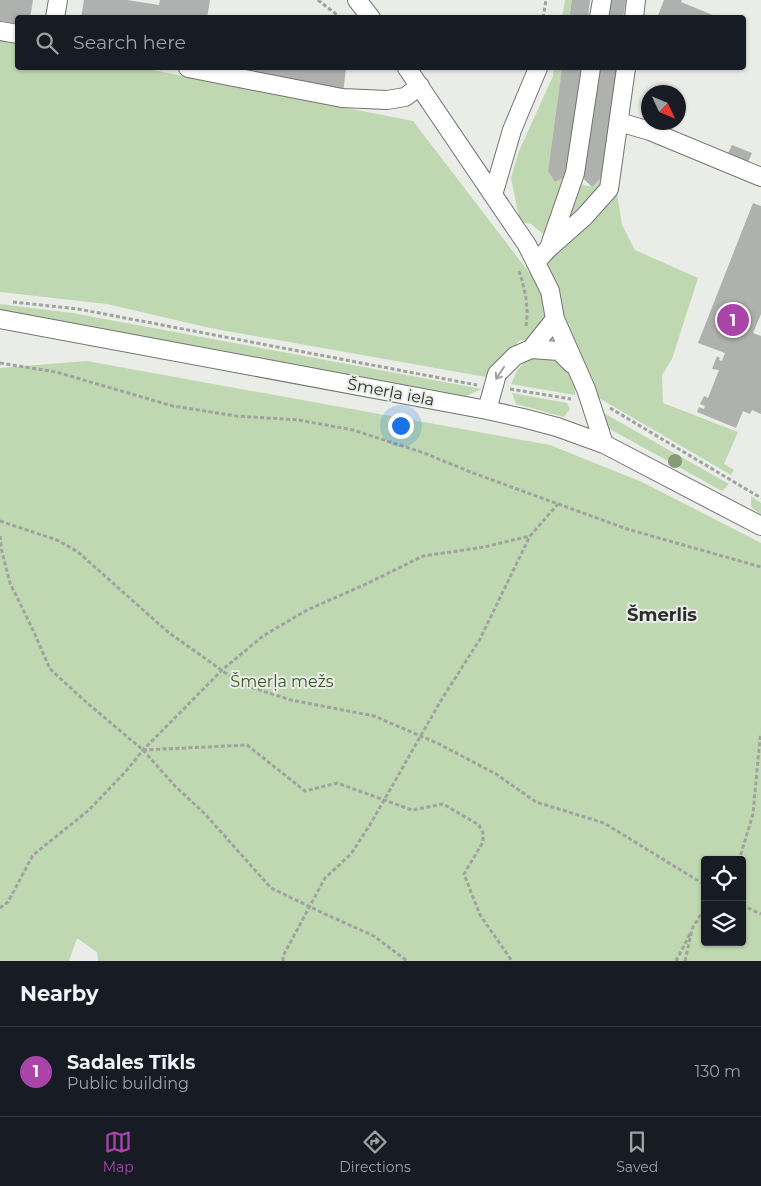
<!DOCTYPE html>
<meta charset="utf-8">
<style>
:root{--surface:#171b24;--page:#242831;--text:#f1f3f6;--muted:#9ea1a6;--line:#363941;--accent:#aa44a9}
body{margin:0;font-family:Montserrat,sans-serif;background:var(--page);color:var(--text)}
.controls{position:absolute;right:15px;bottom:15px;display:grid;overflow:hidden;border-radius:5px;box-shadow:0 1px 4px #0004}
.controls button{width:45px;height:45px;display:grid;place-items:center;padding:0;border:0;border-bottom:1px solid var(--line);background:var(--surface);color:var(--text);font:25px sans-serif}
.compass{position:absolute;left:641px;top:85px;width:45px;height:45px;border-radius:50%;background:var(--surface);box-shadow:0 1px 4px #0004;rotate:134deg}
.you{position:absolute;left:400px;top:425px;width:18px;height:18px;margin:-12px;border:4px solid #fff;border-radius:50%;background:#1a73e8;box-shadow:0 0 0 8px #1a73e833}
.badge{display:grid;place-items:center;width:32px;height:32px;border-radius:50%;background:var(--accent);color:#fff;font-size:16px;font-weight:700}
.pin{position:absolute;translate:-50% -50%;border:2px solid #fff;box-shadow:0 1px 5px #0006}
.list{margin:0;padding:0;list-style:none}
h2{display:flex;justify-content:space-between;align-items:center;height:65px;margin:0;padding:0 20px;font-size:21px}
h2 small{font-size:16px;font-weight:400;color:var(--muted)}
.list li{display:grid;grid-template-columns:32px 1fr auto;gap:15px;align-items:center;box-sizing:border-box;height:90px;padding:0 20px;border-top:1px solid var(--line)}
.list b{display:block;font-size:19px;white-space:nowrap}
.list p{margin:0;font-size:16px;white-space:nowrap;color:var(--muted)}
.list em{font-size:16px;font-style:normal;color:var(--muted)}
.icon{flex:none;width:28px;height:28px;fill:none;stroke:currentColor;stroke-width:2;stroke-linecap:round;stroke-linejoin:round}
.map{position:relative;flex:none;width:761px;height:961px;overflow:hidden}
.search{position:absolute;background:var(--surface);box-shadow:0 1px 4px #0004;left:15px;right:15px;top:15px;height:55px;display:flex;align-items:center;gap:12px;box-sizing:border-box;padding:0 18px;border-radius:5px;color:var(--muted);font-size:19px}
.sheet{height:155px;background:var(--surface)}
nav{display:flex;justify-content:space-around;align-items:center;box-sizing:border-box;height:70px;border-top:1px solid var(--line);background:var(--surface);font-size:14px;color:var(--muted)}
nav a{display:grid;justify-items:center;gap:2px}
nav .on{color:var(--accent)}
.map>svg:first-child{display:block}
.green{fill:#bfd8b1;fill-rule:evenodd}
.building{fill:#aeb1ad}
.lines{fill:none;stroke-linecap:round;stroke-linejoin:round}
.minor-casing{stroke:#727470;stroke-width:20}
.path{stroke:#a0a29f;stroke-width:3;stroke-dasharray:4 2.5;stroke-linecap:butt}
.minor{stroke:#fff;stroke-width:18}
.tree{fill:#879b79}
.oneway{stroke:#a0a0a0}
.labels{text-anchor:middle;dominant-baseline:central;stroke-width:4;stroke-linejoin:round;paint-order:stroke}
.street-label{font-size:16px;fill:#2b2c2b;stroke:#e9ece7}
.park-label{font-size:16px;fill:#36581f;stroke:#e9ece7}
.neighbourhood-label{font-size:18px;font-weight:bold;fill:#2b2c2b;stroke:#e9ece7}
</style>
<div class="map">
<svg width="761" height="961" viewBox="0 0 761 961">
<rect width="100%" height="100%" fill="#e9ece7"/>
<path class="green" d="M565,0H572L569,17L562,18Z
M0,40L17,43L18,68H142L413,121L531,275L617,193L622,225L635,250L698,278L672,359L662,375L663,403L738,432L724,464L734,470L731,475L599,398L580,365L555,340H520L486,377L210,328L107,304L0,292Z
M554,68H562L548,171L555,182L571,174L572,182L592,187L601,178L603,186L547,237L531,224L520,222L511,178L519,151L553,76Z
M0,304L72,313L482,389L466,396L0,312Z
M556,357C569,370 577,376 575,395L511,384L518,369L529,358Z
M87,361L550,445L642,482L761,543V961H98L97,952L77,938L69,961H0V368ZM705,860H742V942H705Z
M512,393L567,403L570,409L564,417L516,404Z
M600,411L729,484L722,491L608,428Z
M751,496L761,503V515L751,507Z"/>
<path class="building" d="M0,0H33L30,18H18V24L0,21Z
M84,0H127L159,5L160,0H210L207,18H81Z
M572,0H590L588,18H569Z
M610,0H626L623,18H608Z
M664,0H682L681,2L720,18H657Z
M218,68H346L343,94Z
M562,68H581L568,165L571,174L555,182L548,171Z
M600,68H617L601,178L592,187L579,174L584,166Z
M732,145L752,153L748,162L728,153Z
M753,203L761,206V314L753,333L761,336V414L752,410L750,414L743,411L736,428L697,412L699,407L704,409L705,406L700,404L704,396L708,398L719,370L712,369L717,356L720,358L719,360L722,361L725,353L698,343Z"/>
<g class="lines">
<g class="minor-casing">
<path id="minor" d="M357,0L371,18
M55,18L58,0
M599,18L602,0
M634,18L636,0
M0,31L18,34
M188,68L342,98L387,100L405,97L420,86
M407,68L527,245L550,291L555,319L586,389L604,444
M619,122L650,131L761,177
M493,195L512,130L538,68
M549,248L575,173L591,68
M536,262L549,248L584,217L609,189L626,68
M0,319L487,410L523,418L557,427L604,444L761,526
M531,349L555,319
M487,410L497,374L515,356L531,349L559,351L572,364"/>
</g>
<path class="path" d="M318,0L341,18
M543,18L546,0
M519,271C525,289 529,307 526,326
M13,302L78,309L477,385
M0,363L56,372L173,406L236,416L299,420L353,430L424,453L473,473L627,529L761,567
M510,389L571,399
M610,408L761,498
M0,521L57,540L78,552L168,632L241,684L291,700L374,716L437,743L496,774L536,802L604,823L705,885
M0,536L2,552L10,583L33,630L50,669L86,702L143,750L175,786L205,814L271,888L325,914L374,936L407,961
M143,750L247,745L305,791L337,783L412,810L443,804L479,825L483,833V842L464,874L480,915L512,961
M737,860L740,857L753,814L760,738L761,736
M742,905L761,914
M0,908L8,902L33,855L89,810L127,770L143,750L222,670L263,636L307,610L364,585L423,556L484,547L530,536L558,504
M283,961V956L325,878L351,854L371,823L440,702L480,639L530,536
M676,961L690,934
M685,961L692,929L705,907"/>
<use href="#minor" class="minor"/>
</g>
<circle class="tree" cx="675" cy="461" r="7"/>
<defs><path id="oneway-shaft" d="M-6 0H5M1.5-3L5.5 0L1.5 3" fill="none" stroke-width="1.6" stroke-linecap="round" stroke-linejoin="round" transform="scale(1.25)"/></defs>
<use class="oneway" href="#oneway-shaft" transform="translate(500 373) rotate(124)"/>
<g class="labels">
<g class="street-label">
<text transform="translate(391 392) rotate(11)">Šmerļa iela</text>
</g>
<g class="park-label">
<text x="282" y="681">Šmerļa mežs</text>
</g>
<g class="neighbourhood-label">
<text x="662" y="615">Šmerlis</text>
</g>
</g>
</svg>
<div class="controls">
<button><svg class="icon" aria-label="locate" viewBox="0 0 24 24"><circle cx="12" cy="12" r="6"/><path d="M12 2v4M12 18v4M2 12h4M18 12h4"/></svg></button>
<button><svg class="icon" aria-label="layers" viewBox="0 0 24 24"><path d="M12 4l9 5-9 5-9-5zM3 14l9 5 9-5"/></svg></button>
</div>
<svg class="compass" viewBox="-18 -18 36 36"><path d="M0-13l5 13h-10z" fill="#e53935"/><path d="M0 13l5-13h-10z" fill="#9ea1a6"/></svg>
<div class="you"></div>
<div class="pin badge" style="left:733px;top:320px">1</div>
<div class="search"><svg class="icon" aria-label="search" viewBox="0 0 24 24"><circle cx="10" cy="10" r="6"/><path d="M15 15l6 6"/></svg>Search here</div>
</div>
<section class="sheet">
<h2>Nearby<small></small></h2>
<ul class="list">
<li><span class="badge">1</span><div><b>Sadales Tīkls</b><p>Public building</p></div><em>130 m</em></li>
</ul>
</section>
<nav>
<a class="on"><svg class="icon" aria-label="map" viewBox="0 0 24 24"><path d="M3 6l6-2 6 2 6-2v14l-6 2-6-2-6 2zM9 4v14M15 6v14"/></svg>Map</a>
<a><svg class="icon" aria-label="directions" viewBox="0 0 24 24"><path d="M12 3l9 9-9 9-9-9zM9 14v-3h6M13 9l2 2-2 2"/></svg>Directions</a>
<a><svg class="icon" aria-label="saved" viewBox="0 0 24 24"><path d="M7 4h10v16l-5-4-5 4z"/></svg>Saved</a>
</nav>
